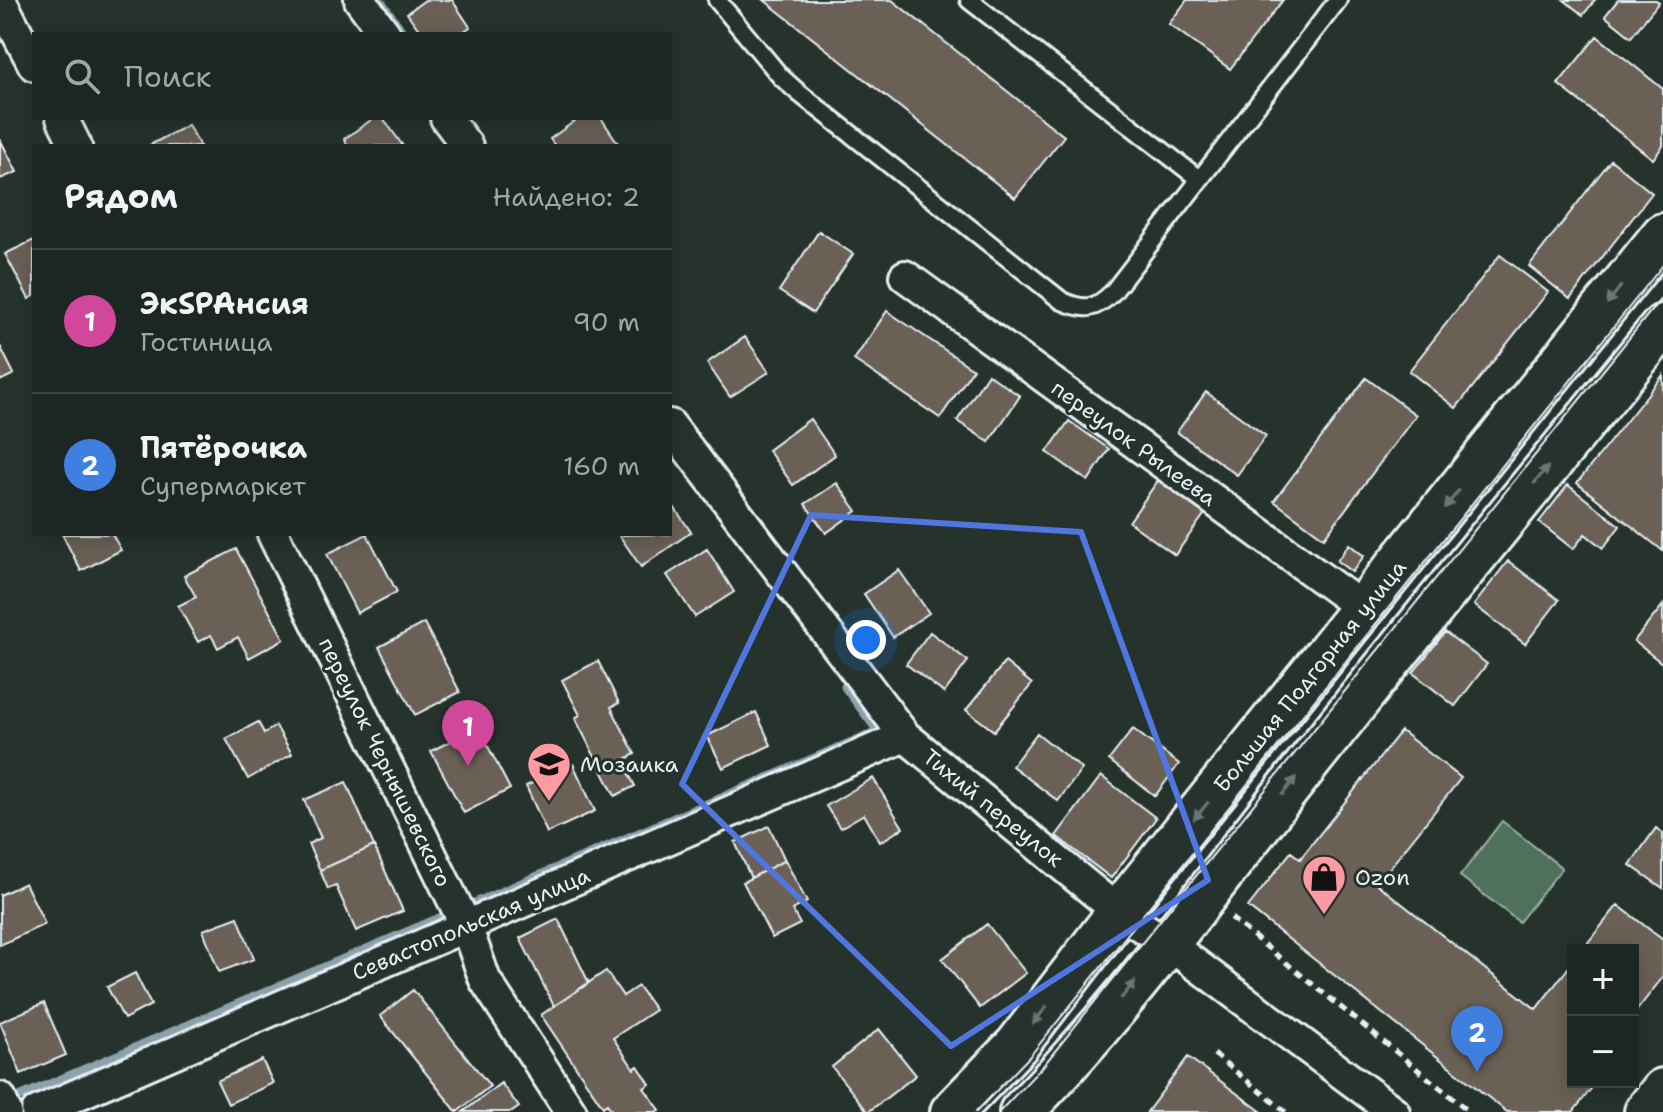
<!DOCTYPE html>
<html lang="ru">
<meta charset="utf-8">
<style>
:root{--surface:#1c2622;--page:#29322f;--text:#f1f3f6;--muted:#a0a5a5;--line:#3a4340;--accent:#ff9aa2}
body{margin:0;font-family:"Shantell Sans",sans-serif;background:var(--page);color:var(--text)}
.controls{position:absolute;right:24px;bottom:24px;display:grid;overflow:hidden;border-radius:0px;box-shadow:0 4px 20px #0003}
.controls button{width:72px;height:72px;display:grid;place-items:center;padding:0;border:0;border-bottom:2px solid var(--line);background:var(--surface);color:var(--text);font:40px sans-serif}
.you{position:absolute;left:866px;top:640px;width:28px;height:28px;margin:-20px;border:6px solid #fff;border-radius:50%;background:#1a73e8;box-shadow:0 0 0 12px #1a73e833}
.badge{display:grid;place-items:center;width:52px;height:52px;border-radius:50%;background:var(--accent);color:#fff;font-size:26px;font-weight:700}
.pin{position:absolute;translate:-50% -66px;filter:drop-shadow(0 2px 4px #0008)}
.pin::after{content:'';position:absolute;top:42px;width:28px;height:24px;background:inherit;clip-path:polygon(0 0,100% 0,50% 100%)}
.list{margin:0;padding:0;list-style:none}
h2{display:flex;justify-content:space-between;align-items:center;height:104px;margin:0;padding:0 32px;font-size:34px}
h2 small{font-size:26px;font-weight:400;color:var(--muted)}
.list li{display:grid;grid-template-columns:52px 1fr auto;gap:24px;align-items:center;box-sizing:border-box;height:144px;padding:0 32px;border-top:2px solid var(--line)}
.list b{display:block;font-size:30px;white-space:nowrap}
.list p{margin:0;font-size:26px;white-space:nowrap;color:var(--muted)}
.list em{font-size:26px;font-style:normal;color:var(--muted)}
.icon{flex:none;width:44px;height:44px;fill:none;stroke:currentColor;stroke-width:2;stroke-linecap:round;stroke-linejoin:round}
.map{position:relative;flex:none;width:1663px;height:1112px;overflow:hidden}
.search{position:absolute;background:var(--surface);box-shadow:0 4px 20px #0003;left:32px;top:32px;width:640px;height:88px;display:flex;align-items:center;gap:20px;box-sizing:border-box;padding:0 28px;border-radius:0px;color:var(--muted);font-size:30px}
.panel{position:absolute;background:var(--surface);box-shadow:0 4px 20px #0003;left:32px;top:144px;width:640px;height:392px;border-radius:0px}
.map>svg:first-child{display:block}
.green{fill:#4f705a;stroke:#9cb0a9;stroke-width:2}
.lines{fill:none;stroke-linecap:round;stroke-linejoin:round}
.stream{stroke:#8ca2aa;stroke-width:9}
.building{fill:#6b6056;stroke:#e8f1f8;stroke-width:2}
.lane-casing{stroke:#e8f1f8;stroke-width:22}
.street-casing{stroke:#e8f1f8;stroke-width:36}
.secondary-casing{stroke:#e8f1f8;stroke-width:48}
.path{stroke:#e8f1f8;stroke-width:5;stroke-dasharray:8 6;stroke-linecap:butt}
.lane{stroke:#26332d;stroke-width:16}
.street{stroke:#26332d;stroke-width:30}
.secondary{stroke:#26332d;stroke-width:42}
.tram{stroke:#e8f1f8;stroke-width:2}
.oneway{fill:#6a7674}
.marked{fill:none;stroke:#5077e0;stroke-width:6;stroke-linejoin:round}
.labels{text-anchor:middle;dominant-baseline:central;stroke-width:6;stroke-linejoin:round;paint-order:stroke}
.street-label{font-size:22px;fill:#e8f1f8;stroke:#26332d}
.poi-label{font-size:22px;fill:#e8f1f8;stroke:#26332d;text-anchor:start}
</style>
<div class="map">
<svg width="1663" height="1112" viewBox="0 0 1663 1112">
<rect width="100%" height="100%" fill="#26332d"/>
<filter id="ink" filterUnits="userSpaceOnUse"><feTurbulence type="fractalNoise" baseFrequency=".0125" numOctaves="2"/><feDisplacementMap in="SourceGraphic" scale="16" xChannelSelector="R" yChannelSelector="G"/><feConvolveMatrix kernelMatrix="1 2 1 2 8 2 1 2 1" color-interpolation-filters="sRGB"/></filter>
<g filter="url(#ink)">
<path class="green" d="M1502,821L1562,868L1519,922L1460,876Z"/>
<g class="lines">
<path class="stream" d="M380,0L404,34
M17,1098L878,731L845,687L850,675"/>
</g>
<path class="building" d="M425,0H452L470,27L460,34H422L407,13Z
M764,0H892L1064,136L1015,198Z
M1187,0H1283L1230,69L1169,24Z
M1564,0H1595L1583,15Z
M1618,0H1656L1659,2L1631,37L1605,16Z
M1597,36L1663,89V146L1653,159L1558,84Z
M374,118H383L403,146H348L344,139Z
M579,118H601L620,146H555L550,139Z
M188,125L200,146H148Z
M0,139L17,172L0,179Z
M1611,160L1652,193L1570,299L1529,266Z
M819,231L853,254L813,313L779,291Z
M34,240V296L29,299L5,254Z
M1500,255L1548,292L1456,408L1409,371Z
M887,311L973,369L940,418L854,360Z
M745,337L769,372L730,397L707,363Z
M0,346L14,374L0,381Z
M988,374L1020,396L989,442L957,421Z
M1663,375V551L1577,483Z
M1366,378L1416,415L1324,538L1274,501Z
M1206,392L1266,436L1237,475L1177,432Z
M810,419L835,455L793,485L768,450Z
M1069,421L1109,449L1088,481L1047,452Z
M1159,479L1206,512L1175,555L1129,522Z
M837,483L857,511L826,533L805,504Z
M1568,485L1620,526L1603,548L1585,534L1573,549L1539,522Z
M670,501L691,532L641,567L619,535L670,534Z
M62,534H112L121,550L81,571Z
M367,534L397,592L357,613L327,554Z
M1349,544L1364,556L1352,572L1337,561Z
M236,549L284,639L249,658L238,637L218,648L211,635L198,642L178,606L196,597L184,576Z
M707,549L734,592L695,617L667,575Z
M1508,561L1559,600L1525,644L1474,605Z
M899,570L929,613L893,637L864,594Z
M1663,605V664L1634,641Z
M424,623L460,692L415,715L379,647Z
M930,632L968,661L944,693L906,664Z
M1445,632L1487,664L1455,706L1413,673Z
M598,661L619,703L611,707L635,754L622,761L635,786L615,796L575,718L580,715L562,680Z
M1005,662L1032,684L994,731L966,710Z
M756,712L771,745L723,768L707,736Z
M258,722L264,733L276,726L292,754L248,779L226,739Z
M478,727L510,789L464,813L431,751Z
M1133,729L1179,764L1155,796L1109,760Z
M1401,731L1461,778L1377,884L1536,1009L1573,962V1082H1583L1591,1089L1573,1112H1507L1248,907L1291,852L1300,859Z
M1037,733L1082,769L1058,801L1012,766Z
M573,764L595,811L547,833L526,786Z
M1101,776L1156,818L1111,878L1056,836Z
M873,778L903,828L880,842L864,814L840,828L826,806Z
M346,782L374,846L320,870L308,844L321,838L304,800Z
M769,826L785,860L751,878L735,842Z
M1656,828L1663,833V888L1630,865Z
M374,846L403,911L356,931L336,886L328,889L320,870Z
M785,860L807,902L792,910L800,924L772,938L743,882Z
M25,883L45,924L0,945V895Z
M1618,905L1663,940V977L1633,1015V950H1582Z
M238,917L254,959L219,972L203,930Z
M558,919L589,983L554,1006L520,938Z
M987,924L1026,973L980,1008L942,959Z
M606,971L623,996L638,986L655,1010L613,1038L634,1069L638,1066L650,1084L644,1088L660,1110L656,1112H613L607,1104L603,1107L541,1015Z
M135,973L151,1005L124,1019L107,987Z
M413,990L490,1086L457,1112L380,1016Z
M44,1003L66,1055L21,1074L0,1022Z
M879,1029L916,1075L868,1112L832,1067Z
M1188,1057L1262,1112H1147Z
M262,1060L273,1083L228,1104L217,1081Z
M501,1083L519,1107L512,1112H463Z"/>
<g class="lines">
<g class="lane-casing">
<path id="lane" d="M717,0L781,77L799,93L1062,301C1085,311 1095,310 1113,292L1338,0
M969,0L1199,179"/>
</g>
<g class="street-casing">
<path id="street" d="M0,0L34,65
M360,0L385,34
M62,118L76,146
M446,118L467,146
M905,276L1364,609
M670,425L905,736L1119,912L1167,943L1394,1112
M273,534L466,926L485,980L571,1112
M0,1098L6,1112
M37,1112L905,736"/>
</g>
<g class="secondary-casing">
<path id="secondary" d="M952,1112L1017,1045L1119,912L1663,235
M1021,1112C1122,1011 1206,892 1294,781C1415,628 1539,477 1663,326
M1646,1112L1663,1090"/>
</g>
<path class="path" d="M1231,918L1470,1112
M1214,1054L1286,1112"/>
<use href="#lane" class="lane"/>
<use href="#street" class="street"/>
<use href="#secondary" class="secondary"/>
<path class="tram" d="M976,1112L1030,1056L1663,265
M999,1112L1043,1066L1663,296"/>
</g>
<defs><path id="oneway-solid" d="M-6-.8H1V-3.2L6.5 0L1 3.2V.8H-6Z" transform="scale(2)"/></defs>
<g class="oneway">
<use href="#oneway-solid" transform="translate(1614 295) rotate(128)"/>
<use href="#oneway-solid" transform="translate(1541 475) rotate(-51)"/>
<use href="#oneway-solid" transform="translate(1452 499) rotate(128)"/>
<use href="#oneway-solid" transform="translate(1289 786) rotate(-52)"/>
<use href="#oneway-solid" transform="translate(1201 811) rotate(129)"/>
<use href="#oneway-solid" transform="translate(1128 990) rotate(-51)"/>
<use href="#oneway-solid" transform="translate(1040 1015) rotate(128)"/>
</g>
</g>
<path class="marked" d="M811,515L1081,532L1208,880L951,1046L682,784Z"/>
<defs>
<g id="school-pin" transform="scale(2.3)"><path d="M0 17L-7.5 6A9.5 9.5 0 1 1 7.5 6Z" fill="#ff9aa2" stroke="#26332d"/><path d="M0-5L7-2L0 1L-7-2ZM-4 1L0 2.5L4 1V4Q0 6-4 4Z" fill="#111"/></g>
<g id="shop-pin" transform="scale(2.3)"><path d="M0 17L-7.5 6A9.5 9.5 0 1 1 7.5 6Z" fill="#ff9aa2" stroke="#26332d"/><path d="M-5-2.5h2.3a2.7 3.5 0 0 1 5.4 0H5L5.5 6h-11ZM-1.5-2.5h3a1.5 2.3 0 0 0-3 0Z" fill="#111"/></g>
</defs>
<g fill-rule="evenodd">
<use href="#school-pin" x="549" y="764"/>
<use href="#shop-pin" x="1324" y="877"/>
</g>
<g class="labels">
<g class="street-label">
<text transform="translate(1134 443) rotate(36)">переулок Рылеева</text>
<text transform="translate(1310 676) rotate(-51)">Большая Подгорная улица</text>
<text transform="translate(385 762) rotate(64)">переулок Чернышевского</text>
<text transform="translate(993 808) rotate(39)">Тихий переулок</text>
<text transform="translate(471 924) rotate(-23)">Севастопольская улица</text>
</g>
<g class="poi-label">
<text x="580" y="764">Мозаика</text>
<text x="1355" y="877">Ozon</text>
</g>
</g>
</svg>
<div class="controls">
<button>+</button>
<button>−</button>
</div>
<div class="you"></div>
<div class="pin badge" style="left:468px;top:766px;background:#d1479c">1</div>
<div class="pin badge" style="left:1477px;top:1072px;background:#3f7fe0">2</div>
<div class="search"><svg class="icon" aria-label="search" viewBox="0 0 24 24"><circle cx="10" cy="10" r="6"/><path d="M15 15l6 6"/></svg>Поиск</div>
<section class="panel">
<h2>Рядом<small>Найдено: 2</small></h2>
<ul class="list">
<li><span class="badge" style="background:#d1479c">1</span><div><b>ЭкSPAнсия</b><p>Гостиница</p></div><em>90 m</em></li>
<li><span class="badge" style="background:#3f7fe0">2</span><div><b>Пятёрочка</b><p>Супермаркет</p></div><em>160 m</em></li>
</ul>
</section>
</div>
